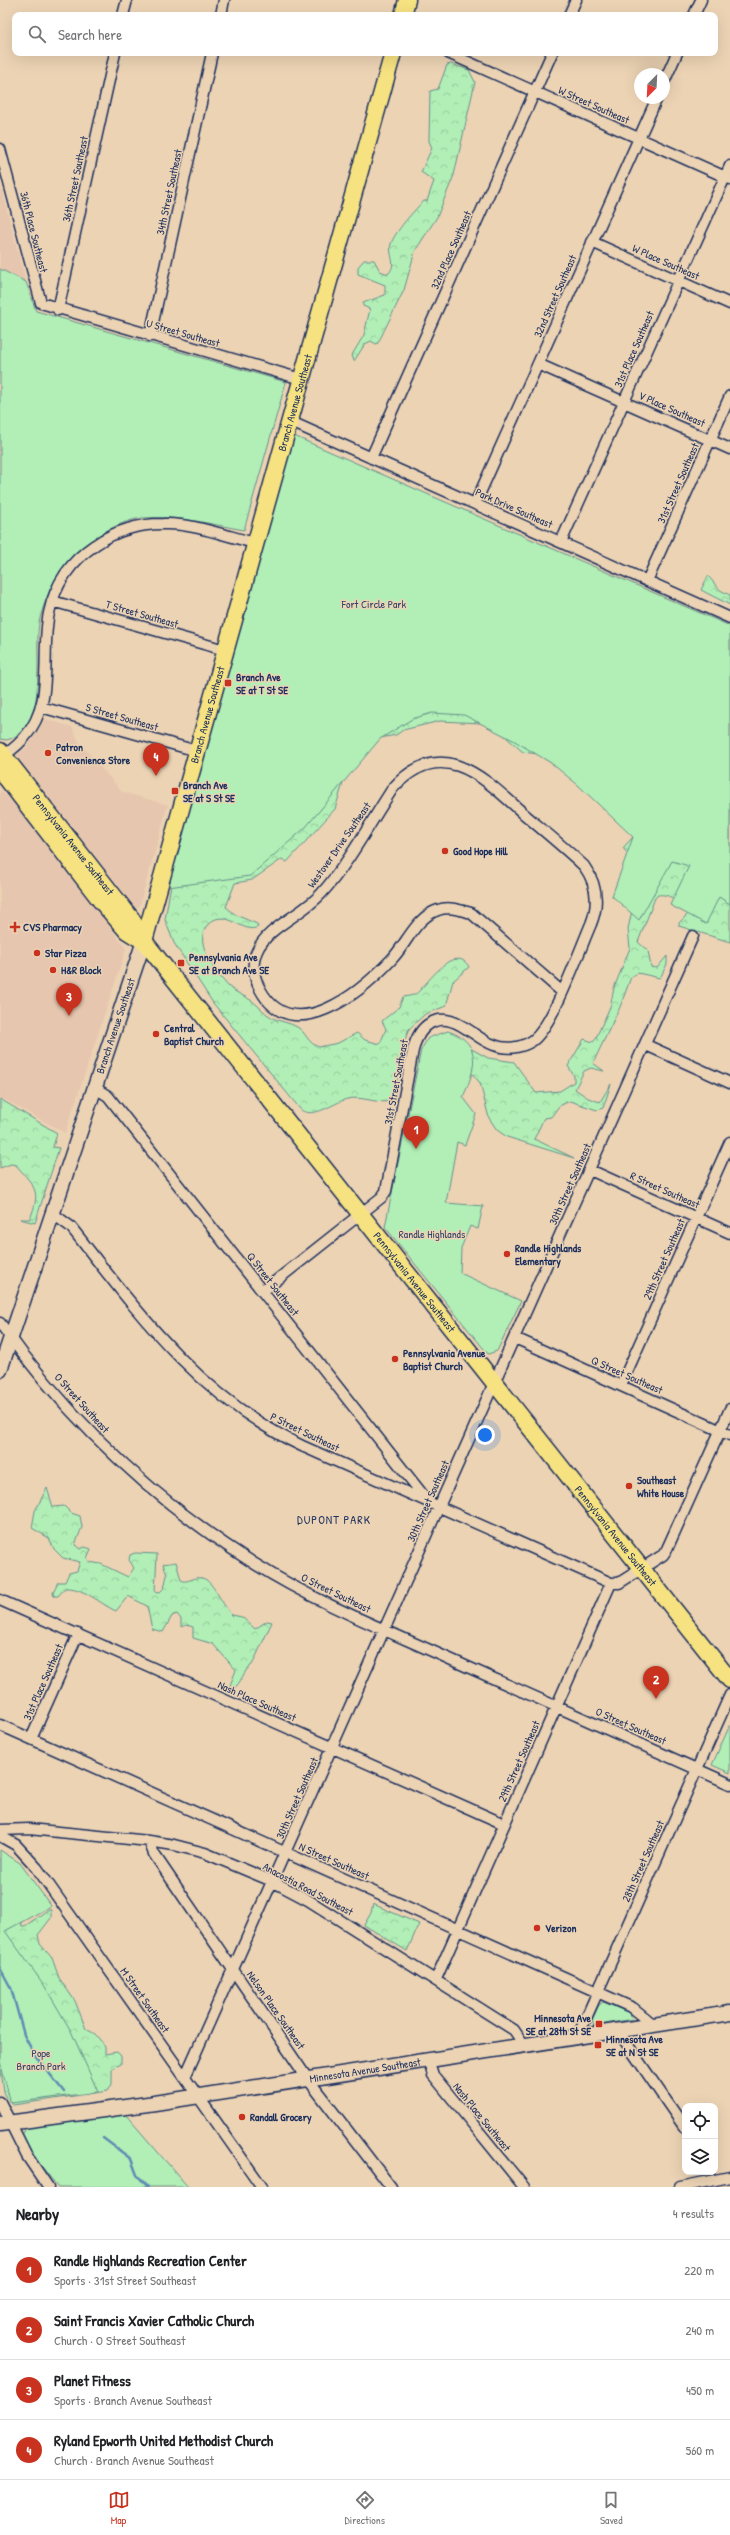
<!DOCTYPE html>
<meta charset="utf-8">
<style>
:root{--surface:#fff;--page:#f6f6f6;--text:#202124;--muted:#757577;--line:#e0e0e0;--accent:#c8321e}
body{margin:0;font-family:"Patrick Hand",sans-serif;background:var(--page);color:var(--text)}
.controls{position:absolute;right:12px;bottom:12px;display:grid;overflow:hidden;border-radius:8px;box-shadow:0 4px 16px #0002}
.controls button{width:36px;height:36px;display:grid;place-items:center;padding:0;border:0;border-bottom:1px solid var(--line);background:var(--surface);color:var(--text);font:20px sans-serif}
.compass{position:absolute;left:634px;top:68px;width:36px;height:36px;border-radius:50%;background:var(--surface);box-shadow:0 4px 16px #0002;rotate:204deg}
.you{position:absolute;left:485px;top:1435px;width:14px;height:14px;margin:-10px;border:3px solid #fff;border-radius:50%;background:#1a73e8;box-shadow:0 0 0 6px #1a73e833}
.badge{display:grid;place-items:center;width:26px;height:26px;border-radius:50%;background:var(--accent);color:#fff;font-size:13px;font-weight:700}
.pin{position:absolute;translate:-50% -33px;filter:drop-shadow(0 1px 2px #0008)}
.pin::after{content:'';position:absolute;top:21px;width:14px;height:12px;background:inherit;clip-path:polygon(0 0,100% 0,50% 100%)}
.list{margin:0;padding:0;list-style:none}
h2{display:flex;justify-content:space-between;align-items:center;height:52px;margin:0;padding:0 16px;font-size:17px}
h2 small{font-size:13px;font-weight:400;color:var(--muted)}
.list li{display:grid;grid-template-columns:26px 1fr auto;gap:12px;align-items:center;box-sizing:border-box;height:60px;padding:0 16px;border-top:1px solid var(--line)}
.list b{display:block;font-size:15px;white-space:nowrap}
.list p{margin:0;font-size:13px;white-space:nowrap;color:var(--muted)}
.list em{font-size:13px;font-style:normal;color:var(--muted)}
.icon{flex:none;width:22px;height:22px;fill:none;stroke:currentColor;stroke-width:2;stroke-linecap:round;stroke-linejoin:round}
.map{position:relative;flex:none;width:730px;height:2187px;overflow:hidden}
.search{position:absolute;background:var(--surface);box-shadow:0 4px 16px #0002;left:12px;right:12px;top:12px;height:44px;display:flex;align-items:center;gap:10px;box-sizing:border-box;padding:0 14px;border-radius:8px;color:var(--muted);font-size:15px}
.sheet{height:292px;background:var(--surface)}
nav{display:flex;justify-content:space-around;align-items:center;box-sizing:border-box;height:56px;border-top:1px solid var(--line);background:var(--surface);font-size:11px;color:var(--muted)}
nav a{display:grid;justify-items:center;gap:2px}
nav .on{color:var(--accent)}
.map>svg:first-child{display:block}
.built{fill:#e6c6ae}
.forest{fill:url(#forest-crowns);stroke:#668f8a}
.park{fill:#b1efb6;stroke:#668f8a}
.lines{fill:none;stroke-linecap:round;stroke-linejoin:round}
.stream{stroke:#5f8cb4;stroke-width:2.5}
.minor-casing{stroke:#1b2f5e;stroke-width:13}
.secondary-casing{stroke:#1b2f5e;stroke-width:17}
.trunk-casing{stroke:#1b2f5e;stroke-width:19}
.minor{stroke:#ecd3b4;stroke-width:10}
.secondary{stroke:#ecd3b4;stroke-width:14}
.trunk{stroke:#f7e281;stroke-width:16}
.poi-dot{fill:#c8321e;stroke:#ecd3b4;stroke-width:1.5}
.labels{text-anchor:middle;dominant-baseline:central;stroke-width:3;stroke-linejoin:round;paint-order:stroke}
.street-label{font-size:11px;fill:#1b2f5e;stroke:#ecd3b4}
.park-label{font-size:11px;fill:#2a4267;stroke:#ecd3b4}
.poi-label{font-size:11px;font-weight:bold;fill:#1b2f5e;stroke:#ecd3b4;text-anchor:start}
.neighbourhood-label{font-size:12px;letter-spacing:1px;fill:#1b2f5e;stroke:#ecd3b4}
</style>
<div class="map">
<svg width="730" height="2187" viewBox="0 0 730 2187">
<defs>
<pattern id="forest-crowns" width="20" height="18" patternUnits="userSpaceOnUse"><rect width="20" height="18" fill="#b1efb6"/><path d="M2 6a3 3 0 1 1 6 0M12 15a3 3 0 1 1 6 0" fill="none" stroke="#98cd9f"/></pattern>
</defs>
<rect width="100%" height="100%" fill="#ecd3b4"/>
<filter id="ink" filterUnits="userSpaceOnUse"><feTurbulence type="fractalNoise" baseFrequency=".025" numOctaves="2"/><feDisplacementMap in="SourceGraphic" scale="8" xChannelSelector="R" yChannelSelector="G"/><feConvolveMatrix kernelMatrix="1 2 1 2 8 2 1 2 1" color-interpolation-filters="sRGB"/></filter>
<g filter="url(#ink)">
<path class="built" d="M0,184L26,282L0,269Z
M45,719L72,727L79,742L122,792L168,805L139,907L136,908L16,756L27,747Z
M0,789L34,824L126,949L65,1133L0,1097Z"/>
<path class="forest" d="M451,64L469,70L475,82L454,175L437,217L415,251L404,290L378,343L376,344L371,341L365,344L354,361L352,355L364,335L370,309L363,306V303L385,295V285L358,274V267L364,260H374L380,271L388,274C398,264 388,255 391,244C394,233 415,209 424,201H427L434,181L421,172L432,148L429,141L430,91L438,89L447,65Z
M708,576L720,590L730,595V605L701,590Z
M730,629V942L679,926V923L688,914C682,904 671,893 658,895L655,898L638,942L648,951L651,967L657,968L667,956V964L660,978L638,973L631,977L620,1007L593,1063L604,1071L591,1068L584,1071L575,1089L588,1098L600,1102L611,1084L603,1108L597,1110L570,1101L559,1106L551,1117L544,1118L534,1139L574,1158L507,1137L497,1130L489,1118L480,1083L471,1072L466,1046L488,1058L514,1062L536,1093L560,1091L574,1082V1076L568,1066L584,1039L593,1042L595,1040L610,1007L614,988L630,948L628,929L634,901L615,888L628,854L623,848L633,837L605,799L538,754L523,752L498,730L481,723L440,721L403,730L396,735L380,738L344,780L335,809L287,862L282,859L252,880L235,883L226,907L236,915L257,924L258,927C244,935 228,910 212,921C188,937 216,973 229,987C236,993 245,996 252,1001C259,1006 264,1013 271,1017C279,1022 289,1022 297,1027C306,1032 308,1044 319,1047L338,1043L357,1033L365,1040L380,1044L386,1029L382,1021L399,1007L403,997C408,996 414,996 418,992C427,984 455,942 469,967L453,981L446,1006L425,1014L409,1029L403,1045L394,1100C381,1106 362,1095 347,1099C333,1103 314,1119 301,1110L213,1003L174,943L165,920L170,890L184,843L227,737Z
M0,1099L57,1133L53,1147L59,1148L35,1223L20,1219H30C41,1191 36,1188 16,1165L11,1164L0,1168Z
M47,1488L53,1507L64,1506L71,1513L80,1516L82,1527L75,1545L80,1549L85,1547L91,1549L87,1558L89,1562L101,1564L128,1577L134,1568L129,1560L130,1555L135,1553L157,1554L155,1591L160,1592L164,1588L167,1575L163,1564L176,1562L181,1580C187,1584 194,1576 202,1578C213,1580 223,1607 232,1615L242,1617L255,1629L267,1621L272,1622L252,1665C243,1670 242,1683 233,1689L229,1688L236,1670L213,1644L193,1638V1627L187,1625L181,1627V1619L177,1614L172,1616L163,1632L152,1629L147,1606L128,1596L116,1611C100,1604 84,1587 65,1588L58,1596H54L53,1592L58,1582H65L69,1573L77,1571L80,1562L63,1558L54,1549L49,1538L32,1528L35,1511Z
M0,1858L22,1926H25L49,1909L51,1910V1918L38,1935L40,1944L52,1958L59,1978L75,2001L86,2029L95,2034L105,2046V2054L117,2052L121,2056V2064L112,2069V2084L108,2091L13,2105L10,2103L4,2092L0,2064Z
M373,1904L419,1924L407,1951L364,1925L371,1913Z"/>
<path class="park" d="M0,269L26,282L36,311L286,382L244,530C210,524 176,515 142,518C126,520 108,529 95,538C65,557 49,585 40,618C32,649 52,726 7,740L0,739Z
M294,436L730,626V904L719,897L706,924L670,905L689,866L672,861L639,920L612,896L633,837L578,785L551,763L513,740L464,715L432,713L412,719L380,739L305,828L250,876L168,887Z
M448,1031C484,1043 475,1070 463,1097L476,1114L465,1145L457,1142L446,1203L483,1206L478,1229L470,1226L461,1248L460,1273L521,1301L497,1351L488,1354L385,1227L421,1050L428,1038Z
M730,1725V1773L712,1765Z
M0,1850L20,1863L51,1906L5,1931L44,1985L71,2031L98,2092L11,2103L0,2062Z
M603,2002L630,2013L632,2019L594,2026L592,2020L599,2005Z
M125,2114L188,2187H58L26,2147L22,2135L26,2128Z"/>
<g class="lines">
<path class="stream" d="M0,1968L11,1988L24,2035L34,2054L64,2092
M103,2138L131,2159L137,2175L148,2187"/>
<g class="minor-casing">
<path id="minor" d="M123,15L127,0
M221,15L224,0
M569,15L576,0
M694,15L701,0
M448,53L730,179
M664,82L677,53
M0,149L41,303L301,379
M592,242L730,304
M58,310L115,53
M150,336L212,53
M538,364L730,449
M289,421L730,618
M371,458L552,53
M475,504L657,98
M561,542L730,166
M647,581L730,396
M52,601L225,650
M41,707L197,751
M0,756C10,753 17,746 24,738C56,702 40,656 49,613C55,585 71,561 95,545C115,531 139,524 163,524C193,523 226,536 255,543
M646,1045L730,1083
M95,1088L108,1096L427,1500
M590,1170L730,1233
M52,1213L71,1227C139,1314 200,1398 302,1446L611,1583H619L663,1555L667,1549L730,1409
M263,1291L382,1197L386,1191L413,1050C419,1025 437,1011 462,1026C473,1032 482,1041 494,1045C506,1050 521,1048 532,1041C552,1028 580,949 591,924C599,904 597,884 584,866C565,848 544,831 524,814C484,778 442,734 393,788C370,823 349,863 321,894C302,915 267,927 257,951C251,962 254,978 260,989C292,1049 361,992 391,960C406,945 416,917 438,910C449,906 460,910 471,913L561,991
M0,1323C68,1419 155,1501 255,1564C317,1603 386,1630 452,1660C545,1701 637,1743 730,1784
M515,1338L730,1435
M621,1385L730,1142
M0,1600L504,1824
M0,1725L633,2008L654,2025
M31,1739L78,1634
M0,1830L29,1829L149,1841L174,1845L205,1853L272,1881L308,1900L514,2030L524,2045
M0,1836L16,1845L37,1868L262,2187
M149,1841L154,1854L307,2078L391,2187
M436,1979L611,1583
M618,2031L685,2128
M578,2036L730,1695
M428,2059L433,2075L524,2187
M185,2077L693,936
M0,2102L27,2156L48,2187
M680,2187L730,2177"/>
</g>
<g class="secondary-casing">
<g id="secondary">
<path id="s1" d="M0,1370L144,941"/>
<path id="s2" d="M0,2124L155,2103L730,2013"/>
</g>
</g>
<g class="trunk-casing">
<g id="trunk">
<path d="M403,15L407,0"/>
<path id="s3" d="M0,751L131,918L144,941L730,1680"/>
<path d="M0,770L101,901L127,931L140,939"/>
<path id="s4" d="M144,941L393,53"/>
</g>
</g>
<use href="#minor" class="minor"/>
<use href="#secondary" class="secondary"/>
<use href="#trunk" class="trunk"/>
</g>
</g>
<g class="poi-dot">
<rect x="224" y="679" width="8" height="8" rx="2"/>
<circle cx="48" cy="753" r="4"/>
<rect x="171" y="787" width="8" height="8" rx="2"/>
<circle cx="445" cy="851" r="4"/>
<path d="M13 921h4v4h4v4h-4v4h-4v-4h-4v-4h4z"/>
<circle cx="37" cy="953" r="4"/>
<rect x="177" y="959" width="8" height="8" rx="2"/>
<circle cx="53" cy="970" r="4"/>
<circle cx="156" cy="1034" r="4"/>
<circle cx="507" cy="1254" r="4"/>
<circle cx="395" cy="1359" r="4"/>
<circle cx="629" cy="1486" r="4"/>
<circle cx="537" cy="1928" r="4"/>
<rect x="595" y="2020" width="8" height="8" rx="2"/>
<rect x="594" y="2041" width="8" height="8" rx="2"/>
<circle cx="242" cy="2117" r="4"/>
</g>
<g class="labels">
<g class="street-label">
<text transform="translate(594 105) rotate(24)">W Street Southeast</text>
<text transform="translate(75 179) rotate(-78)">36th Street Southeast</text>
<text transform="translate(169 192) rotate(-78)">34th Street Southeast</text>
<text transform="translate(34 232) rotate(76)">36th Place Southeast</text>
<text transform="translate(451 250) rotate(-66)">32nd Place Southeast</text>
<text transform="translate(666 262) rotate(24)">W Place Southeast</text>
<text transform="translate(555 296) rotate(-66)">32nd Street Southeast</text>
<text transform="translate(183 333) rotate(16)">U Street Southeast</text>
<text transform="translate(634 349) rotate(-66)">31st Place Southeast</text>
<text stroke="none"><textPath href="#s4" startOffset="559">Branch Avenue Southeast</textPath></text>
<text transform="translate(672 409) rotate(24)">V Place Southeast</text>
<text transform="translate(678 483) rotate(-66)">31st Street Southeast</text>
<text transform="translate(514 508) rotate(24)">Park Drive Southeast</text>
<text transform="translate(142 614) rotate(16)">T Street Southeast</text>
<text stroke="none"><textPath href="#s4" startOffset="235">Branch Avenue Southeast</textPath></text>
<text transform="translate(122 717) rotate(16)">S Street Southeast</text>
<text stroke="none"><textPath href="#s3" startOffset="119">Pennsylvania Avenue Southeast</textPath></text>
<text transform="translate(339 845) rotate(-55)">Westover Drive Southeast</text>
<text stroke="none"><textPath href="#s1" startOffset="363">Branch Avenue Southeast</textPath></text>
<text transform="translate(396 1082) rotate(-79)">31st Street Southeast</text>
<text transform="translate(570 1184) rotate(-66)">30th Street Southeast</text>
<text transform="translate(665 1190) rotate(24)">R Street Southeast</text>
<text transform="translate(664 1259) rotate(-66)">29th Street Southeast</text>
<text stroke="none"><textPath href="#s3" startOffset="674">Pennsylvania Avenue Southeast</textPath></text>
<text transform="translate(273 1284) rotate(52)">Q Street Southeast</text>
<text transform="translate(627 1375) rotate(24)">Q Street Southeast</text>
<text transform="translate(82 1403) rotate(48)">O Street Southeast</text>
<text transform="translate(305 1432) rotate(26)">P Street Southeast</text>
<text transform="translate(428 1501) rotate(-66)">30th Street Southeast</text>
<text stroke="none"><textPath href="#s3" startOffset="998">Pennsylvania Avenue Southeast</textPath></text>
<text transform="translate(336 1593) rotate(26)">O Street Southeast</text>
<text transform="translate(43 1682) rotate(-66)">31st Place Southeast</text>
<text transform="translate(257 1701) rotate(24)">Nash Place Southeast</text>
<text transform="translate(631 1726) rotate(24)">O Street Southeast</text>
<text transform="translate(519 1761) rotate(-66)">29th Street Southeast</text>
<text transform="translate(297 1798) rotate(-66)">30th Street Southeast</text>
<text transform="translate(334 1861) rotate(24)">N Street Southeast</text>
<text transform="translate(643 1861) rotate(-66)">28th Street Southeast</text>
<text transform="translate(308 1889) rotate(28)">Anacostia Road Southeast</text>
<text transform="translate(145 2000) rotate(55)">M Street Southeast</text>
<text transform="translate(276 2010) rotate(55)">Nelson Place Southeast</text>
<text stroke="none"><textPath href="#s2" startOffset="369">Minnesota Avenue Southeast</textPath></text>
<text transform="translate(482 2117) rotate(51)">Nash Place Southeast</text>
</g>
<g class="park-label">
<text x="374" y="604">Fort Circle Park</text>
<text x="432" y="1234">Randle Highlands</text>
<text x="41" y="2053">Pope<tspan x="41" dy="13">Branch Park</tspan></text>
</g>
<g class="poi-label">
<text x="236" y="677">Branch Ave<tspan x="236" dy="13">SE at T St SE</tspan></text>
<text x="56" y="747">Patron<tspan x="56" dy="13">Convenience Store</tspan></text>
<text x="183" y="785">Branch Ave<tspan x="183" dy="13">SE at S St SE</tspan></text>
<text x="453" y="851">Good Hope Hill</text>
<text x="23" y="927">CVS Pharmacy</text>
<text x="45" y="953">Star Pizza</text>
<text x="189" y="957">Pennsylvania Ave<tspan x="189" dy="13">SE at Branch Ave SE</tspan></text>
<text x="61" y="970">H&amp;R Block</text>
<text x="164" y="1028">Central<tspan x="164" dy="13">Baptist Church</tspan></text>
<text x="515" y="1248">Randle Highlands<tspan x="515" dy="13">Elementary</tspan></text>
<text x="403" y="1353">Pennsylvania Avenue<tspan x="403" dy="13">Baptist Church</tspan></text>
<text x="637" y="1480">Southeast<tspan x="637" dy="13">White House</tspan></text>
<text x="545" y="1928">Verizon</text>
<text x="591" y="2018" text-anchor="end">Minnesota Ave<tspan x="591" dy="13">SE at 28th St SE</tspan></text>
<text x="606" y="2039">Minnesota Ave<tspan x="606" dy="13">SE at N St SE</tspan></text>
<text x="250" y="2117">Randall Grocery</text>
</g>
<g class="neighbourhood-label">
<text x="334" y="1519">DUPONT PARK</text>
</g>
</g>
</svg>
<div class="controls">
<button><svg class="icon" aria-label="locate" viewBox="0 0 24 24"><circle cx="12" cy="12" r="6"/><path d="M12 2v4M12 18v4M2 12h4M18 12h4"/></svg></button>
<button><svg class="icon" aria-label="layers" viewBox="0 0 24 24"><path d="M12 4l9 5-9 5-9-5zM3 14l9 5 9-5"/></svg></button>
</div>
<svg class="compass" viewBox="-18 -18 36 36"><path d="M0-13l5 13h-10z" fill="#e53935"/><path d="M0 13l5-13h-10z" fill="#757577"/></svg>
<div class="you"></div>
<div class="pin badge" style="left:416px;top:1149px">1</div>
<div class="pin badge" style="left:656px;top:1699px">2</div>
<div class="pin badge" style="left:69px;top:1016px">3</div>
<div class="pin badge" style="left:156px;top:776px">4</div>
<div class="search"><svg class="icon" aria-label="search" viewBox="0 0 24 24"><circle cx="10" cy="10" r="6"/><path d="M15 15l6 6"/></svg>Search here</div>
</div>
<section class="sheet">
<h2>Nearby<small>4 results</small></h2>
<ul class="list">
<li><span class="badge">1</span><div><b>Randle Highlands Recreation Center</b><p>Sports · 31st Street Southeast</p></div><em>220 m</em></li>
<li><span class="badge">2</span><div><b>Saint Francis Xavier Catholic Church</b><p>Church · O Street Southeast</p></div><em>240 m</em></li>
<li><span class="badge">3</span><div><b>Planet Fitness</b><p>Sports · Branch Avenue Southeast</p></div><em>450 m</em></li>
<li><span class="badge">4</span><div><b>Ryland Epworth United Methodist Church</b><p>Church · Branch Avenue Southeast</p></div><em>560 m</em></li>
</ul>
</section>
<nav>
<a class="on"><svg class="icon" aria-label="map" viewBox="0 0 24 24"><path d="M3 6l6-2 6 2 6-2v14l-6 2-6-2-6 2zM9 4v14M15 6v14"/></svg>Map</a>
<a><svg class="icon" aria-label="directions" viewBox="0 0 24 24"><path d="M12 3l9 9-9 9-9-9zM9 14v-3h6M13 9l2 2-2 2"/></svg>Directions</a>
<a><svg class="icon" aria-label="saved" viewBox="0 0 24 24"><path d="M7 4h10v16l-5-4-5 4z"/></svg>Saved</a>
</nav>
